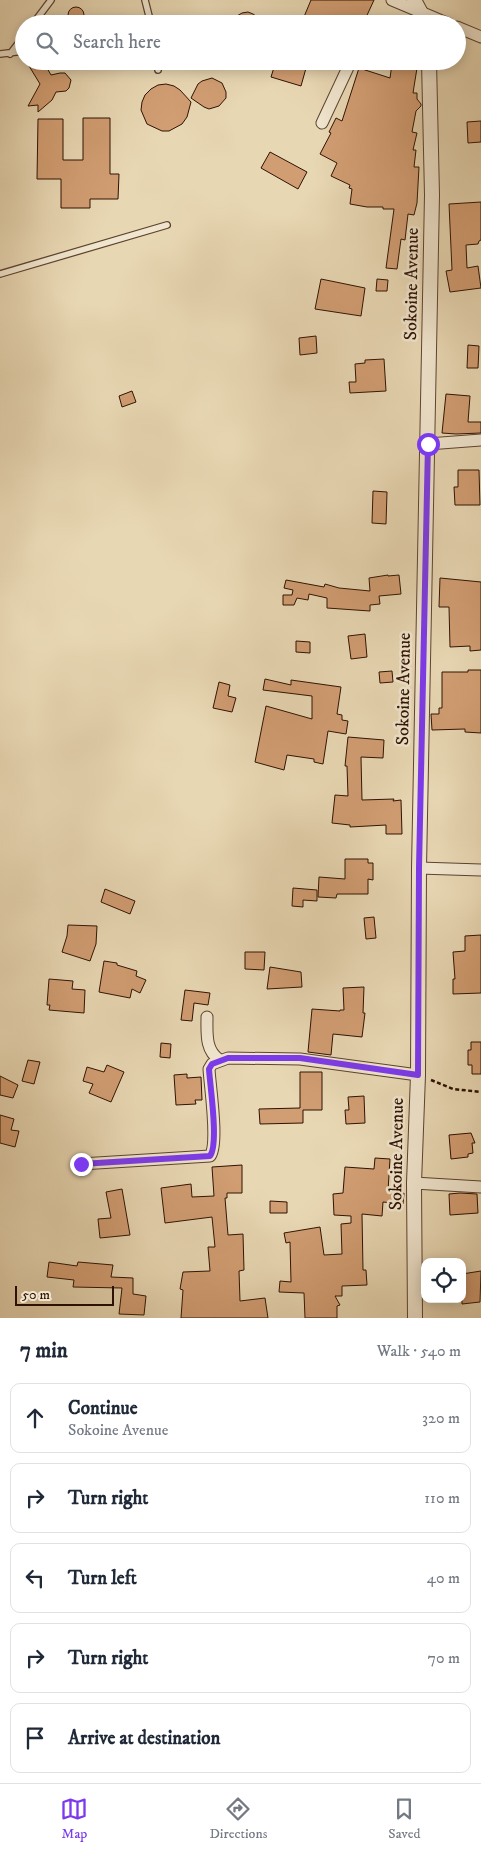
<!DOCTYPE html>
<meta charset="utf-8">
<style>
:root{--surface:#fff;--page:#f2f2f3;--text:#1f2937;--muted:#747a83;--line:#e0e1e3;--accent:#7c3aed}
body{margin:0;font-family:"IM FELL DW Pica",serif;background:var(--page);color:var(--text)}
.controls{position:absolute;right:15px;bottom:15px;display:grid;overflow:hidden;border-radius:10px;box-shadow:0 2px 12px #0003}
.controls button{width:45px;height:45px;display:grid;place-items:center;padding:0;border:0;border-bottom:1px solid var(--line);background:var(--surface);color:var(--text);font:25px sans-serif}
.scale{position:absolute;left:15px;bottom:12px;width:99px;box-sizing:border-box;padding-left:5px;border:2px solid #2f1203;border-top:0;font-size:14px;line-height:18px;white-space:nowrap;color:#2f1203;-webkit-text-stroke:4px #f0e5ce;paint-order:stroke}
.stop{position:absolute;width:15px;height:15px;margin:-11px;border:4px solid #7c3aed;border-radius:50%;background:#fff}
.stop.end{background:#7c3aed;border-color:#fff;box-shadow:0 1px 5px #0008}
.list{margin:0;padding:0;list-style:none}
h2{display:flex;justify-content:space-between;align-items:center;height:65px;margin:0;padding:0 20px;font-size:21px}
h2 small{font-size:16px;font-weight:400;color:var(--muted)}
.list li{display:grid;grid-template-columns:32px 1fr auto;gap:15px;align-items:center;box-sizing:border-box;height:70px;margin:0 10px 10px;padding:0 10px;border:1px solid var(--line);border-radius:10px}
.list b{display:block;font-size:19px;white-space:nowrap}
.list p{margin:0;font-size:16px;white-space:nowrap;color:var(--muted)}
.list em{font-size:16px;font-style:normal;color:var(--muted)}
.icon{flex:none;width:28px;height:28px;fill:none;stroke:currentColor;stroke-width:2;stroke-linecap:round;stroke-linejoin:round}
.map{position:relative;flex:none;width:481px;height:1318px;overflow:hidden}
.search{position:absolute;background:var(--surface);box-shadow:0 2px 12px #0003;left:15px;right:15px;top:15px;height:55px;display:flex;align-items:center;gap:12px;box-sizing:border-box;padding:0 18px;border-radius:28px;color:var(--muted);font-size:19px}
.sheet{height:465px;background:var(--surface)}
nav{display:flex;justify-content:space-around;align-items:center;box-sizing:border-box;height:70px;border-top:1px solid var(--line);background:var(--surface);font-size:14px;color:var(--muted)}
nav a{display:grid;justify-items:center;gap:2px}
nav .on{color:var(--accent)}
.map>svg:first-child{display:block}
.building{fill:#d19d72;stroke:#2f1203}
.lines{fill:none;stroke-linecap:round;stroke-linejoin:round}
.service-casing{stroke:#5d432f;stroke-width:8}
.minor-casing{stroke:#5d432f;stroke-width:13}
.tertiary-casing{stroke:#5d432f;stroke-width:16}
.path{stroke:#2f1203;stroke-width:2.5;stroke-dasharray:4 2.5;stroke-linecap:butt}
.service{stroke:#f0e5ce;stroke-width:5.5}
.minor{stroke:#f0e5ce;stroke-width:11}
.tertiary{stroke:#f0e5ce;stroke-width:14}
.route{stroke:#7c3aed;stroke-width:6}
.labels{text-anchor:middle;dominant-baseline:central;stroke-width:5;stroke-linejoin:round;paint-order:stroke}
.street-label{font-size:18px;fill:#2f1203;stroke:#f0e5ce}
</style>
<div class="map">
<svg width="481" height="1318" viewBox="0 0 481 1318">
<rect width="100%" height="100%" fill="#e8d7b3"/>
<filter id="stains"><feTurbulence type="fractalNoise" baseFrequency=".004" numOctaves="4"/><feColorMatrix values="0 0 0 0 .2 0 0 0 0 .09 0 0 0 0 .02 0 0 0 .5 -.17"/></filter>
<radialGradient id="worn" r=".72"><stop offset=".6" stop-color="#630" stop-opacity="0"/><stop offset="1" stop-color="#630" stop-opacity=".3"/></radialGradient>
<path class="building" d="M311,0H374L363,24H301Z
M68 15a8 8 0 1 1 16 0a8 8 0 1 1-16 0Z
M248,12L253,14L267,24H223L242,13Z
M26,61H43L51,75L60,73H65L71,80L69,88L66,91L56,92L52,100L38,112V105L28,106L40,84Z
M276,61H308L301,86L271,77Z
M392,64L417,68L413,93H417V99L421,104V106L416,111L412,132L417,133L413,150H416L414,167H419L417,203L414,215L408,214L405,240L401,239L397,269L386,268L394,209H383V207H367L350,204L352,189L349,188L350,185L331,176L337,163L320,154L331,133L329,132L336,118L342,121L359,68L390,78Z
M212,78L222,83L226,92V98L219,106L209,109L204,107L191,98L198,84L202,81Z
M166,84L174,86L180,90L191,102L187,117L182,124L169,131H162L147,124L141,110L142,102L145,95L151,89L158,85Z
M83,118H110V174H119L118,199H90V208H61V179H37L38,119H63V160H83Z
M481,121V142L468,143L467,122Z
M270,152L307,172L298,189L261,168Z
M481,202V240L479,241L478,244L466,245L467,268L478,266L481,288L450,292L446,271L452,270L449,204Z
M321,279L365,288L361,316L315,309Z
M377,279L388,280L387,291H376Z
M316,336L317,353L300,355L299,338Z
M468,345L479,346L478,368H467Z
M384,359L386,391L350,393L349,382H356L355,364L365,363V360Z
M132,391L136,402L122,407L119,396Z
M446,394L470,396L468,422H481V433L456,434L442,433Z
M458,470H479L480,505H455L454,487H458Z
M373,491L387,492L386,524L372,523Z
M388,575V576L399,575L401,594L379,596L380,604L370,605V611L327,608V598L309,594L308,600L297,598L294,605H283V595H292L293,590L284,588L286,580L324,587L325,584L339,588L370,591L369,578Z
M440,578L481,582V650L470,651V646L450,647L449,607H439Z
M365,634L367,657L351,659L348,636Z
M296,641L310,642V653L296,652Z
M468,670H481V733L465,732V729L432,730L431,714H439V708H442V672H468Z
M392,671L393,682L380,683L379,672Z
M265,679L291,685V680L341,687L337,714L342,715V720L348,721L346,734L328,731L323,764L314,762V759L287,755L284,770L255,762L266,706L312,719V696L263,690Z
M219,682L230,685L228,696L236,698L232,712L213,708Z
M348,737L384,740L383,758L361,757L362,800L394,799L393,801L401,800L402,834H386V825L350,827V825L332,823L335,795L348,796L347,766H345Z
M345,859H368V863H373V880L368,879V894H337L336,898L318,897L319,877L345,879Z
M293,888L317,890V901L303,900V907L292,906Z
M105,889L135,901L130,914L101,902Z
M374,917L376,938L366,939L364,918Z
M68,925L97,926L96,944L90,961L62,952L67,936Z
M481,935V993L453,994V979H455L453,952L465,951V936Z
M245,952H265L264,970L245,969Z
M104,961L117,963V965L137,971L136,976L146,980L140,993L132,989L130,998L99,992Z
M270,967L301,972L302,987L267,989Z
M49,979L73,981L72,989L85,990L84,1013L49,1010L50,1005H47Z
M364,987L363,1013H365L362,1037L333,1034L331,1055L308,1052L312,1009L340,1011V1010H344L343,988Z
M185,990L210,993L208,1005L194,1003L192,1021L181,1020Z
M471,1042H481V1074H472V1065H468V1050H471Z
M161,1043L171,1044L170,1058L160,1057Z
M28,1060L40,1062L34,1084L22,1081Z
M107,1065L124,1072L111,1102L89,1093L93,1084L83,1081L87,1067L104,1072Z
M300,1072H322V1110H303V1123L260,1124L259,1109L300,1108Z
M187,1074V1078L201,1077L202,1100H195L196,1104L176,1105L174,1075Z
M0,1076L18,1085L13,1098L0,1095Z
M364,1096L365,1123L346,1124L345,1110H349L348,1097Z
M0,1115L14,1119L11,1130L19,1131L15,1147L0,1143Z
M471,1133L475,1143H472L473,1153L468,1154V1157L451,1159L449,1135Z
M375,1158L390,1159L388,1191L404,1193L403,1204L383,1202L382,1216L362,1214L363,1270H366L367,1285L342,1286V1296H335L340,1305L337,1306V1318H305L304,1293L279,1292L280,1281L291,1282L290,1242L286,1243L284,1233L320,1227L324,1255L342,1254L341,1224L351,1223V1216L334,1215L333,1194L343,1193L345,1167L374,1169Z
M242,1165V1193H227V1198H225L228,1235L243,1234L244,1270L239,1271L240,1301L265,1298L268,1318H181L183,1290L180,1289L183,1272L210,1271L208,1247H215L212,1217L165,1223L161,1188L191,1184L192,1197L214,1196L212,1167Z
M122,1189L130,1235L100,1238L98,1219L111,1218L106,1192Z
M460,1193L477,1194L478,1213L450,1215L449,1194Z
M270,1201L287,1202V1213H270Z
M49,1262L77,1266L78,1262L113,1265L111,1277L133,1278V1294L146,1296L144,1315L119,1314L122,1288L73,1287L74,1280L47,1277Z
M481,1271L480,1302L462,1304V1274Z"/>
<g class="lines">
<g class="service-casing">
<path id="service" d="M145,0L151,24
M33,24L51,0
M0,54L24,51
M10,54L24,36
M157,61L158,70
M0,274L167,225"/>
</g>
<g class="minor-casing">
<path id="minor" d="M392,0L449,24
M393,24H407
M457,27L481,37
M322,123L351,61
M428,444L481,440
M419,868L481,870
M207,1017C207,1033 205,1051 220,1060
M81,1164L210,1156C219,1144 210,1087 209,1069L212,1064L228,1058L300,1059L418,1075
M414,1183L481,1187"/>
</g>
<g class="tertiary-casing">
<path id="tertiary" d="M414,0L427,24
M415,1318L414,1183L418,1075L419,868L432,195L429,61"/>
</g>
<path class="path" d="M431,1080L453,1089L481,1092"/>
<use href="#service" class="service"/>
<use href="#minor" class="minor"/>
<use href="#tertiary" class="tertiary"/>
</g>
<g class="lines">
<path class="route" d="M81,1164L210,1156C219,1144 210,1086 209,1069L212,1064L228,1058H300L418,1075L419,868L428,444"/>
</g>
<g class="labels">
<g class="street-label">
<text transform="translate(412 284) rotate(-89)">Sokoine Avenue</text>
<text transform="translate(404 689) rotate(-89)">Sokoine Avenue</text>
<text transform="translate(397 1154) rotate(-89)">Sokoine Avenue</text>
</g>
</g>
<rect width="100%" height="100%" filter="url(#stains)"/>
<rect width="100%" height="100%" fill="url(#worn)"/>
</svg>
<div class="controls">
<button><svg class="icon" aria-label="locate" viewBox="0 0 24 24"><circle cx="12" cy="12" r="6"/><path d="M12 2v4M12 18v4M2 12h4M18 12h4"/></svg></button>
</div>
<div class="scale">50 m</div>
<div class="stop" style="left:428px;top:444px"></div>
<div class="stop end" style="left:81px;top:1164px"></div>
<div class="search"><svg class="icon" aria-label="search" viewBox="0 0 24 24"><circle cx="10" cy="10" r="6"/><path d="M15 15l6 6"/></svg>Search here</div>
</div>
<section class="sheet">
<h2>7 min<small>Walk · 540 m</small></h2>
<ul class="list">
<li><svg class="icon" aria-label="ahead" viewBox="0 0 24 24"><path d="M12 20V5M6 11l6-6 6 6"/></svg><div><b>Continue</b><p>Sokoine Avenue</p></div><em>320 m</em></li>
<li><svg class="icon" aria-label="right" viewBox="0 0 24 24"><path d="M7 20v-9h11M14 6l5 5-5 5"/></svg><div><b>Turn right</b></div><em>110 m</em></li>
<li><svg class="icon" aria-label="left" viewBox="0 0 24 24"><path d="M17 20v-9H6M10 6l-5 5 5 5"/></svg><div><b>Turn left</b></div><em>40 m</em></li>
<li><svg class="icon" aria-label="right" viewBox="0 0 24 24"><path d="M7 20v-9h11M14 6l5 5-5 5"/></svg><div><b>Turn right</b></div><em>70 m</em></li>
<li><svg class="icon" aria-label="arrive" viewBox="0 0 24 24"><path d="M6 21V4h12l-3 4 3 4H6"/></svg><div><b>Arrive at destination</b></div></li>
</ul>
</section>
<nav>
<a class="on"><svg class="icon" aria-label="map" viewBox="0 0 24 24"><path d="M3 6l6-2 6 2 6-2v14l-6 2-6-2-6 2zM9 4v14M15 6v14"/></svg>Map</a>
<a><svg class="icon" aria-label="directions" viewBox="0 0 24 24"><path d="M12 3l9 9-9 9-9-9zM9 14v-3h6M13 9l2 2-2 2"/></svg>Directions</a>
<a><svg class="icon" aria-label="saved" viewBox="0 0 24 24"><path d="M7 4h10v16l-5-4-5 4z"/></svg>Saved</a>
</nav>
